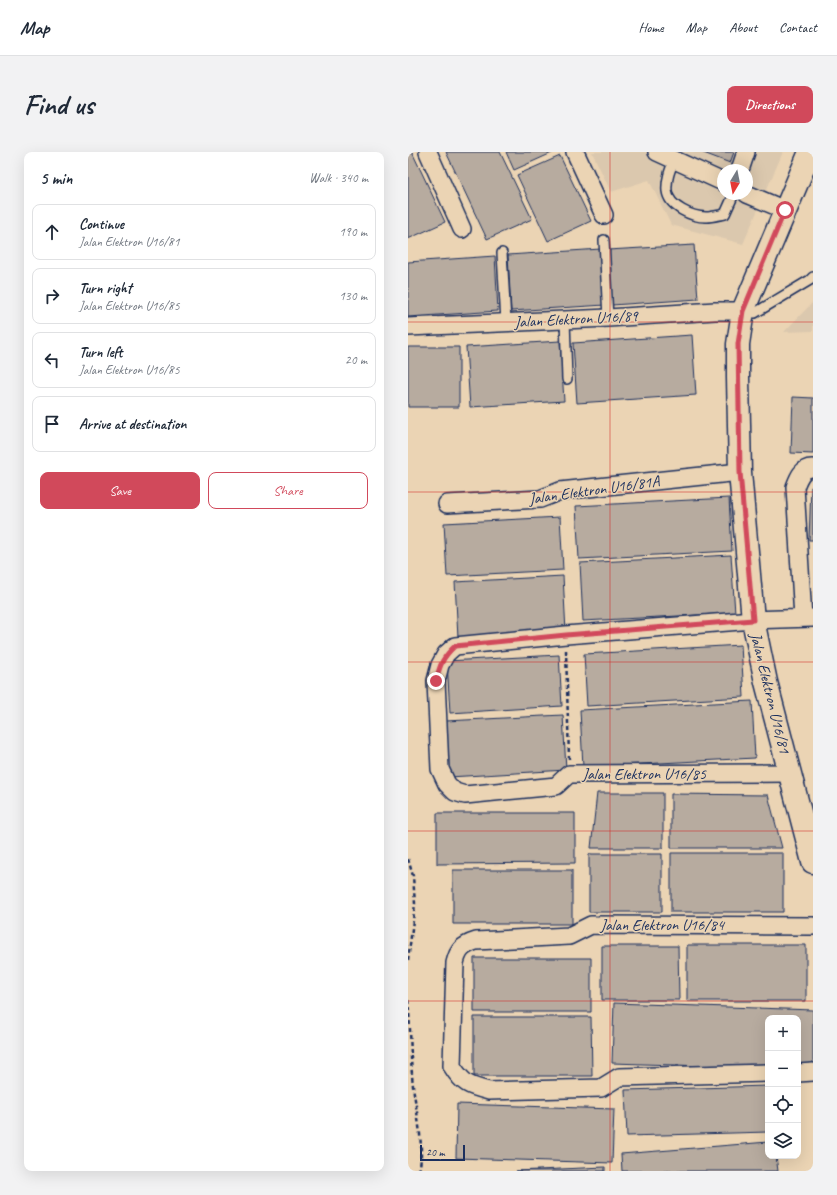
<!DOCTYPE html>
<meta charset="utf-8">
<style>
:root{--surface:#fff;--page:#f2f2f3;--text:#1f2937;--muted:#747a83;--line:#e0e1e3;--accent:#d1495b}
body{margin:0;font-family:Caveat,sans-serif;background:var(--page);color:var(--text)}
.controls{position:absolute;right:12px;bottom:12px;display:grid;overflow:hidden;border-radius:8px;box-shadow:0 4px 16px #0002}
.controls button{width:36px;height:36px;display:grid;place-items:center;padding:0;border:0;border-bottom:1px solid var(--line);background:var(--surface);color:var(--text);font:20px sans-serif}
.compass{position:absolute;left:309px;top:12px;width:36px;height:36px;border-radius:50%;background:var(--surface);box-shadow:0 4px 16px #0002;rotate:190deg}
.scale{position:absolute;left:12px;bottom:10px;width:45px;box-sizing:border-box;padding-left:4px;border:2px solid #1b2f5e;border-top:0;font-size:11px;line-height:14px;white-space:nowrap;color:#1b2f5e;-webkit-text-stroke:3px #ebd4b4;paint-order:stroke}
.stop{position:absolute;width:12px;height:12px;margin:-9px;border:3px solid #d1495b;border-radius:50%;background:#fff}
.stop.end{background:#d1495b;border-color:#fff;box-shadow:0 1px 4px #0008}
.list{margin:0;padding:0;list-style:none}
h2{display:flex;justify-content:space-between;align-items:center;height:52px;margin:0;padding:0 16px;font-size:17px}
h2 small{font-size:13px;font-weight:400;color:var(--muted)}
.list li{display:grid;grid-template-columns:26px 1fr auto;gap:12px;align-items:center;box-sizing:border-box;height:56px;margin:0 8px 8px;padding:0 8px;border:1px solid var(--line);border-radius:8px}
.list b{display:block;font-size:15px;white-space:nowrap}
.list p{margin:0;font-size:13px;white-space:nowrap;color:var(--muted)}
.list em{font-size:13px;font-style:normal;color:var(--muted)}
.actions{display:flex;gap:8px;padding:12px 16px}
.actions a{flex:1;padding:9px 0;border:1px solid var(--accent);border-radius:8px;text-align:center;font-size:14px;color:var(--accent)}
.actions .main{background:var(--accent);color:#fff}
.icon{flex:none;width:22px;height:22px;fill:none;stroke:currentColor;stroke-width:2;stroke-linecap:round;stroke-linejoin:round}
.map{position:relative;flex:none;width:405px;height:1019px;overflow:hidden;border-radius:8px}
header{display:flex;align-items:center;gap:24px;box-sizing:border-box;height:56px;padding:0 20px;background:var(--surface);border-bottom:1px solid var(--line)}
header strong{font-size:19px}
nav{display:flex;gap:22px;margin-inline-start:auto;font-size:14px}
.intro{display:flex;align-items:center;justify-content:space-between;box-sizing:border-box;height:96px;padding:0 24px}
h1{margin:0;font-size:28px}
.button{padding:10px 18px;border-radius:8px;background:var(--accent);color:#fff;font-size:14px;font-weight:700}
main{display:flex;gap:24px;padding:0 24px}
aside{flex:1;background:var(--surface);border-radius:8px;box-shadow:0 4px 16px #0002}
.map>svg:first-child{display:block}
.built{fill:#dbc8ae;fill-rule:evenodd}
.building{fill:#b7ab9f;stroke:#1b2f5e}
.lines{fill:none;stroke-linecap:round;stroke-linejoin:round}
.service-casing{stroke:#1b2f5e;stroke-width:12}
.minor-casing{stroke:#1b2f5e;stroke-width:20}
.tertiary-casing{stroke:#1b2f5e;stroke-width:25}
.path{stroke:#1b2f5e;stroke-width:2.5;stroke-dasharray:4 3;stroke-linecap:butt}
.service{stroke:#ebd4b4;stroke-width:9}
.minor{stroke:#ebd4b4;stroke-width:17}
.tertiary{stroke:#ebd4b4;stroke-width:22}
.route{stroke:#d1495b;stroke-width:5}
.grid{fill:none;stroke:#d62828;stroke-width:1;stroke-opacity:0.55}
.labels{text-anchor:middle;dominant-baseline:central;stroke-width:3;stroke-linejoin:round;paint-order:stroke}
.street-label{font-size:16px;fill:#1b2f5e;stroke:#ebd4b4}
</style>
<header>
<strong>Map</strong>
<nav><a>Home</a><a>Map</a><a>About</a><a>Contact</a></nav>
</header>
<div class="intro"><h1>Find us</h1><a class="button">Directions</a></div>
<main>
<aside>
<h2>5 min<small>Walk · 340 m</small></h2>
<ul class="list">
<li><svg class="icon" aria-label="ahead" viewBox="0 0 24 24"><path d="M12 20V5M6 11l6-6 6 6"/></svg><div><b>Continue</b><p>Jalan Elektron U16/81</p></div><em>190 m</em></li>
<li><svg class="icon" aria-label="right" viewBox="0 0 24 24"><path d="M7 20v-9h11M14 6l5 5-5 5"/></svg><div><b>Turn right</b><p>Jalan Elektron U16/85</p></div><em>130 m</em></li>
<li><svg class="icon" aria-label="left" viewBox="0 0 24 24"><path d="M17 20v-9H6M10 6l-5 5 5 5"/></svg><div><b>Turn left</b><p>Jalan Elektron U16/85</p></div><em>20 m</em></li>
<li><svg class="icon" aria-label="arrive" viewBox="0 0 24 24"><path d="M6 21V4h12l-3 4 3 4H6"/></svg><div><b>Arrive at destination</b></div></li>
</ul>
<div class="actions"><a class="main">Save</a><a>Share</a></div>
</aside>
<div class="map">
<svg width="405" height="1019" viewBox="0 0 405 1019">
<rect width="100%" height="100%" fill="#ebd4b4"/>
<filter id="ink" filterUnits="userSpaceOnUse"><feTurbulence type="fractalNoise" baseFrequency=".025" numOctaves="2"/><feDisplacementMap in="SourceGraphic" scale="8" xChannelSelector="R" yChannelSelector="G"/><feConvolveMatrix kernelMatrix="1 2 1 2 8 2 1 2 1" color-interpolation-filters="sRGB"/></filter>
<g filter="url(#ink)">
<path class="built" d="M184,0H375L335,92L263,73L241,28L203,40ZM315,18H339V42H315Z
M405,150V179L376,180Z"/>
<path class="building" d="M0,0H4L37,70L0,87Z
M38,0H92L124,67L79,87Z
M98,0H146L106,18Z
M293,0H326L322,11Z
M152,4L183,69L140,89L109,23Z
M286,93L290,147L204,153L200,98Z
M193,97L197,153L103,159L100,103Z
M87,104L90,159L0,165V110Z
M284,183L288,243L169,251L165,191Z
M152,189L156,249L62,255L58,195Z
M0,195H51V255H0Z
M385,245L405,246V302L383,301Z
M403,335H405V388H401Z
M321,346L324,399L171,407L168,354Z
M152,365L155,418L39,424L36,371Z
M323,403L327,461L175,469L172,411Z
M155,424L158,480L50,486L47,430Z
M333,493L336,545L179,554L176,502Z
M151,503L154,554L42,561L39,509Z
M344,549L347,606L175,615L172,558Z
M155,563L158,618L41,625L38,569Z
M189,641H255V696H183Z
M263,642L360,643L374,696H263Z
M29,661H167V711L29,712Z
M263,701H375V760H263Z
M181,702H254V760H181Z
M45,718H164V772H45Z
M279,793H398V849H279Z
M194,794H270L271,848H194Z
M66,806H183V860H66Z
M206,851L405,858V917H390V866H360V916L204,911Z
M66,865H183L184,924H66Z
M360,934V980L219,984L217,938Z
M49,952L206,957L204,1011L48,1006Z
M360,990V1004H368L370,1019H214L213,1002Z
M197,1015V1019H108Z"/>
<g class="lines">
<g class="service-casing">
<path id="service" d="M266,8C262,18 258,28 259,39C261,55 284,65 298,65C304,65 311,63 317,62L326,42
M196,88L200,166
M94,101L98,170
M335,159L347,161L402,128L405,125
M157,168L159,227"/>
</g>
<g class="minor-casing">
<path id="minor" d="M20,0L54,77
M167,0L196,63
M249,0L315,30
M333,15L338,0
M339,42L377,58
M0,175L200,166L307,159H335
M39,352L132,347L152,339L332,320
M395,466L387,335C390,327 394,315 405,316
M382,621L161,622L148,634L57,643L47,640L39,632L32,617L28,529L32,513L38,502L47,494L158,483L345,468L405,466
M360,921L211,925L193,936L81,939C61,934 55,932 44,914L47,811C50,798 55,793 68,789L161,784L183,773L405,774
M390,921L405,920"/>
</g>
<g class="tertiary-casing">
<path id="tertiary" d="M402,0L335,159L330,192V226L332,320L345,468L358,530L405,710"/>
</g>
<path class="path" d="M158,498L161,607
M0,707L5,724L7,752L0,809
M0,848C3,877 2,906 5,934C8,958 17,996 11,1019"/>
<use href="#service" class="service"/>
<use href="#minor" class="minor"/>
<use href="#tertiary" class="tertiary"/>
</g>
</g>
<g class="lines" filter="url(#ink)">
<path class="route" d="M28,529C32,512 35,505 47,494L158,483L345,468L332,320L330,192L335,159L377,58"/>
</g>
<path class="grid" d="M202,0V1019M0,170H405M0,340H405M0,510H405M0,679H405M0,849H405"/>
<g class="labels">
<g class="street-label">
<text transform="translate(168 167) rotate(-3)">Jalan Elektron U16/89</text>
<text transform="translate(186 338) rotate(-8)">Jalan Elektron U16/81A</text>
<text transform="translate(362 541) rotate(76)">Jalan Elektron U16/81</text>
<text x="236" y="622">Jalan Elektron U16/85</text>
<text x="254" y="773">Jalan Elektron U16/84</text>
</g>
</g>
</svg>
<div class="controls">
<button>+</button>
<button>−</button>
<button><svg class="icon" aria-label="locate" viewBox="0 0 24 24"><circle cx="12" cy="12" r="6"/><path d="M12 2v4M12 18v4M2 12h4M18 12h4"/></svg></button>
<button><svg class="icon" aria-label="layers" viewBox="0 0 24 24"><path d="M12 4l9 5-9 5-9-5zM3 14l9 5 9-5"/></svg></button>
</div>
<svg class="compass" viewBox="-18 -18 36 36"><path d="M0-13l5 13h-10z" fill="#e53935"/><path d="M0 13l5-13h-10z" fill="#747a83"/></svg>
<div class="scale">20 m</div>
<div class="stop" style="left:377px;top:58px"></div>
<div class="stop end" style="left:28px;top:529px"></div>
</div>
</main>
